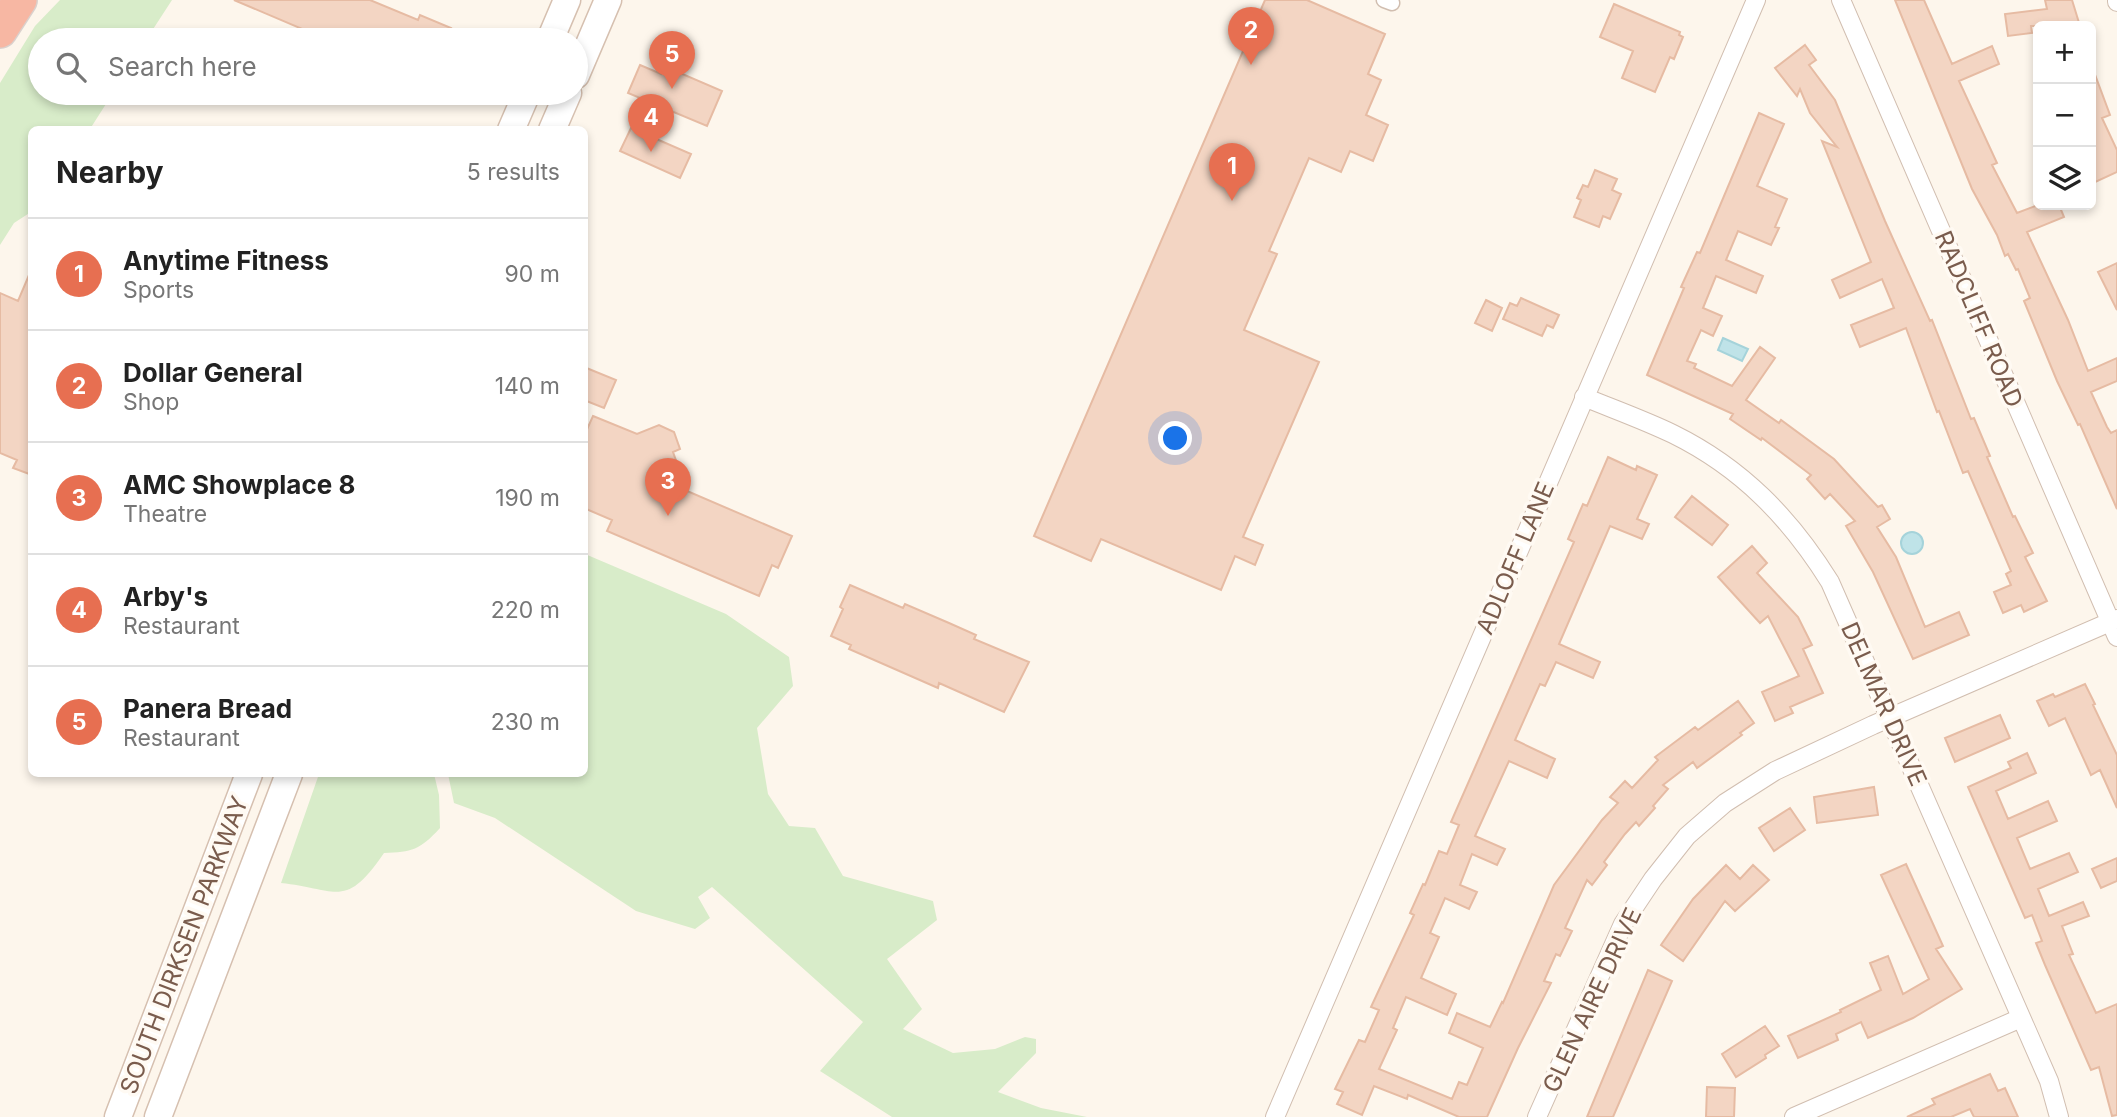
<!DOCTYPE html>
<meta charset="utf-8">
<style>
:root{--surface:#fff;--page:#f6f6f6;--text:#222;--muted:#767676;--line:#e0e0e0;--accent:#e76f51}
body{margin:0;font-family:Inter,sans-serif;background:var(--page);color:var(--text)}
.controls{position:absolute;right:21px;top:21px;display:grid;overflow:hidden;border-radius:10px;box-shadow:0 4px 10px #0003}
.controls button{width:63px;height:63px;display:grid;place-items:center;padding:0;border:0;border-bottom:2px solid var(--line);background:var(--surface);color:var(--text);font:35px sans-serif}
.you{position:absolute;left:1176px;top:439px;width:24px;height:24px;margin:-18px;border:5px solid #fff;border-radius:50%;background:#1a73e8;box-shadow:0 0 0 10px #1a73e833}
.badge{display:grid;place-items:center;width:46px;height:46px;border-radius:50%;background:var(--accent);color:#fff;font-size:23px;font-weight:700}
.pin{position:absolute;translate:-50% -58px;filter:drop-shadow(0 2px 4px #0008)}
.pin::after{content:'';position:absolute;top:37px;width:24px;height:21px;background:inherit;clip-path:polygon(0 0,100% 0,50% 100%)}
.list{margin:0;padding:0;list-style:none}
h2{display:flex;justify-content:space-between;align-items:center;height:91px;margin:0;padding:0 28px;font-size:30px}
h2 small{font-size:23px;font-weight:400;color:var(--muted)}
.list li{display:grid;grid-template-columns:46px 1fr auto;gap:21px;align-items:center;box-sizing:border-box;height:112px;padding:0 28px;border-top:2px solid var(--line)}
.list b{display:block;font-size:26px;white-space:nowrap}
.list p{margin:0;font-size:23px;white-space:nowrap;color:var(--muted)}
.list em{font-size:23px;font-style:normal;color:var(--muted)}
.icon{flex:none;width:38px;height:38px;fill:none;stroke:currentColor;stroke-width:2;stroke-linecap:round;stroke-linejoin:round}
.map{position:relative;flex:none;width:2117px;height:1117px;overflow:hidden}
.search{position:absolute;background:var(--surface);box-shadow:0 4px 10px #0003;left:28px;top:28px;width:560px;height:77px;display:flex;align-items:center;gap:18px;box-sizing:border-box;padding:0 24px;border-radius:38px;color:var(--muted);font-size:26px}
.panel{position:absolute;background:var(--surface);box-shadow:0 4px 10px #0003;left:28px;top:126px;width:560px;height:651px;border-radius:10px}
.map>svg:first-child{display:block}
.green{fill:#d8ecc9}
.water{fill:#bfe3e8;stroke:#a5d3da;stroke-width:2}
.building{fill:#f3d5c3;stroke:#e6bba3;stroke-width:2}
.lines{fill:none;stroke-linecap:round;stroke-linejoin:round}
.pedestrian-casing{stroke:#d1beb0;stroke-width:17}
.minor-casing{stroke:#d1beb0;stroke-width:20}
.secondary-casing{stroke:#d6c0b0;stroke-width:29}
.motorway-casing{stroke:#dad1cd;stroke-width:36}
.pedestrian{stroke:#fff;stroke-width:14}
.minor{stroke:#fff;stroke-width:18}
.secondary{stroke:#fff;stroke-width:26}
.motorway{stroke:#f7b7a3;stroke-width:33}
.labels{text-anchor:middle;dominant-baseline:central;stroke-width:7;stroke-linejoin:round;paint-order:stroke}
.street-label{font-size:24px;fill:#7a5c4d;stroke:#fffaf3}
</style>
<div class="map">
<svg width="2117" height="1117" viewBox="0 0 2117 1117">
<rect width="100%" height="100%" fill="#fdf6ec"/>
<path class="green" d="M60,0H172L146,40H40V93H113L90,129L32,130L31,212L14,223L0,245V83L35,26Z
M585,554L726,614L789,657L793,686L757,728L768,794L789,826L815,828L843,876L933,901L937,920L887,959L922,1009L903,1029L953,1053L995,1049L1025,1037L1036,1039V1053L998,1092L1041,1108L1087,1117H892L820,1071L863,1022L712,887L698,897L710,918L695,929L636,911L495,818L454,803L448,774H584Z
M319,774H434L439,795L440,828C420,850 412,852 384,853C345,910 338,889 281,883Z"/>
<path class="water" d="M1723,338L1748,349L1742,361L1718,350Z
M1901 543a11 11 0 1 1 22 0a11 11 0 1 1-22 0Z"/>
<path class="building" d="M234,0H370L418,20L420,15L451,28L445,40H328Z
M1265,0H1307L1385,34L1368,74L1381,80L1366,115L1388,125L1373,161L1350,151L1341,172L1309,158L1269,251L1277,254L1244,330L1319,362L1243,537L1263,545L1255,565L1235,556L1221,590L1101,539L1091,561L1034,536Z
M1895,0H1924L1952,64L1992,46L1999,64L1959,81L1997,163L1992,165L2017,213L2038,205H2059L2064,217L2027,232L2068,320L2088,371L2117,358V381L2091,392L2107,427L2111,433L2117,430V509L2080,424L2078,425L2057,381L2024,301L2030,298L2018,269L2016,270L2008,254L2005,256L1997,235L1972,189Z
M2045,0H2072L2080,26H2031L2032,33L2008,36L2005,14L2047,9Z
M1614,4L1680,32L1679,35L1683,37L1674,59L1670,57L1655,92L1622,78L1633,51L1600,37Z
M1805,45L1816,60L1809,65L1835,100L1885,221L1930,321L1932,320L1971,419L1974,418L1990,456L1987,457L2013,517L2015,516L2033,553L2025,557L2047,601L2024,612L2021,605L2003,613L1994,592L2011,585L2006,574L2011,571L1968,471L1963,473L1939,411L1937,412L1906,328L1860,347L1851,325L1894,308L1882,279L1840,298L1832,280L1871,262L1822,141L1837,147L1810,113L1800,89L1797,96L1775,68Z
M640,65L661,74L664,66L722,91L707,126L628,93Z
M2091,72H2094L2110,115L2102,118L2117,150V172L2091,184Z
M1759,113L1784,124L1757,186L1787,199L1775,227L1779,228L1771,245L1738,231L1726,260L1763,276L1756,293L1716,276L1703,308L1722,316L1713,336L1701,330L1687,361L1696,364L1694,368L1732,386L1760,347L1775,358L1746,400L1779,423L1781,420L1834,459L1878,507L1882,505L1890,519L1877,527L1896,557L1925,627L1959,612L1969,635L1913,659L1873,572L1846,526L1855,521L1830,494L1825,499L1807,479L1811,475L1762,438L1761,440L1730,419L1733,414L1647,375L1684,288L1681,287L1697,252L1700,253Z
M631,128L691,154L680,178L620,151Z
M1595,170L1617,179L1612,190L1621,194L1610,219L1603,216L1599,227L1574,217L1581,200L1577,198L1583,185L1588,187Z
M2117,263V310L2098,272Z
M32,268V475L13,468L17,460L0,453V293L18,301Z
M1521,298L1559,315L1553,328L1547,325L1542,336L1503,319L1510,303L1517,306Z
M1486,300L1502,308L1492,331L1475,323Z
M584,367L616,380L604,408L584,400Z
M593,416L637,434L659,425L674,432L680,449L673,452L687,491L792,536L778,568L772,565L759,596L607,531L612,520L584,508V436Z
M1608,457L1636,470L1637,466L1657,475L1637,519L1649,524L1642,539L1610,526L1559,644L1600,662L1593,678L1556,662L1545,686L1540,684L1515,740L1555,759L1547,778L1509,761L1475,836L1505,849L1497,865L1472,854L1460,885L1477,892L1469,909L1445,898L1430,933L1439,937L1421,978L1456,994L1447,1015L1406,997L1393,1028L1397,1030L1379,1069L1452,1099L1459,1082L1467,1085L1483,1048L1449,1033L1457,1013L1490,1027L1502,1002L1503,1003L1554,885L1602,820L1618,803L1610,797L1625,781L1632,788L1658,760L1655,757L1695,727L1698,730L1738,701L1754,723L1740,733L1742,735L1697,768L1693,762L1663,785L1668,789L1653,806L1655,808L1639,826L1636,822L1625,834L1604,862L1607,865L1592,885L1587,880L1565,928L1572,931L1560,956L1556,954L1544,981L1551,983L1518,1048L1487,1117H1459L1408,1095L1407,1099L1374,1086L1362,1115L1337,1104L1343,1092L1335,1089L1359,1040L1365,1042L1379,1010L1371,1007L1414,915L1410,913L1423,884L1425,885L1439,851L1447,854L1459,825L1451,822L1574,542L1568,539L1583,504L1587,506Z
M1692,496L1728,525L1712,545L1675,517Z
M1752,546L1767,563L1757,573L1798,617L1812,645L1803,649L1823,693L1790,707L1793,713L1775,721L1762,692L1799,676L1768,616L1760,623L1718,577Z
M850,585L903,608L905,604L949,623L976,635L974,639L1029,662L1004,712L939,683L938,688L849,649L851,645L831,636L843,609L840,607Z
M2085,684L2095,704L2093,705L2117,755V808L2100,770L2091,775L2065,718L2049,726L2037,701L2053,694L2055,697Z
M2000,715L2010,738L1955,762L1945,738Z
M2027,753L2036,773L1996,791L2008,819L2048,801L2057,821L2017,838L2030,869L2069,853L2078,872L2038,889L2049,916L2083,902L2089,916L2062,926L2073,954L2069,955L2096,1013L2117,1004V1115L2112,1116L2099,1067L2091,1070L2045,965L2036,943L2042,941L2032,915L2025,918L1968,787L2011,768L2008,762Z
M1874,787L1878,815L1817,823L1814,797Z
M1790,808L1805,830L1774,851L1759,828Z
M2117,858V881L2101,888L2092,869Z
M1906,864L1943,946L1936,949L1962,989L1913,1018L1868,1038L1861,1022L1836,1034L1838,1040L1798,1058L1788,1036L1841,1012L1840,1010L1881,990L1870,963L1888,956L1903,994L1929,979L1881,875Z
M1726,865L1740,879L1753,865L1769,880L1735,911L1725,901L1683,961L1661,945L1693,899Z
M1648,970L1672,981L1613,1117H1587Z
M1765,1026L1779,1046L1765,1055L1766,1058L1736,1077L1722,1054Z
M1990,1074L1998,1091L2005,1088L2018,1117H1974L1970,1109L1951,1117H1907L1935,1104L1932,1099Z
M1707,1087L1735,1088L1734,1117H1706Z"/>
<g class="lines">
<g class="pedestrian-casing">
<path id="pedestrian" d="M1384,0L1392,3"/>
</g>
<g class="minor-casing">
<path id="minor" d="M1841,0L2117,637
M2117,0V2
M1584,397C1613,409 1644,420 1673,434C1742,468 1790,518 1830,582L2049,1081L2059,1117
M1275,1117L1756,0
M1537,1117L1623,924L1653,879L1687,836L1725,803L1775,771L1873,725L2117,619
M1794,1117L2021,1018"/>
</g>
<g class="secondary-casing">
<path id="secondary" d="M550,40L567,0
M576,75L608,0
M511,130L527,93
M552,130L568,93
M118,1117L249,774
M158,1117L289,774"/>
</g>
<g class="motorway-casing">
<path id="motorway" d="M0,31L20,0"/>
</g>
<use href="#pedestrian" class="pedestrian"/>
<use href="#minor" class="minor"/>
<use href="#secondary" class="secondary"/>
<use href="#motorway" class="motorway"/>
</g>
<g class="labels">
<g class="street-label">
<text transform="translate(1979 319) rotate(67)">RADCLIFF ROAD</text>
<text transform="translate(1515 558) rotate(-67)">ADLOFF LANE</text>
<text transform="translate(1884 704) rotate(66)">DELMAR DRIVE</text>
<text transform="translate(184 945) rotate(-69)">SOUTH DIRKSEN PARKWAY</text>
<text transform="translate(1592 1000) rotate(-65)">GLEN AIRE DRIVE</text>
</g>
</g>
</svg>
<div class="controls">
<button>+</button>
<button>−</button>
<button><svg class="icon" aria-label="layers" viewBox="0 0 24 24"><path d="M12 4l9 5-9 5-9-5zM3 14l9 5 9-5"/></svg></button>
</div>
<div class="you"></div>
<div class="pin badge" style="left:1232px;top:201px">1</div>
<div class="pin badge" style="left:1251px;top:65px">2</div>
<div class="pin badge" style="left:668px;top:516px">3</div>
<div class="pin badge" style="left:651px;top:152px">4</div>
<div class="pin badge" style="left:672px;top:89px">5</div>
<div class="search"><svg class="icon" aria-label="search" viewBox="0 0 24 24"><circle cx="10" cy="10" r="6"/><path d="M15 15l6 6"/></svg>Search here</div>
<section class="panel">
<h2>Nearby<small>5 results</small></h2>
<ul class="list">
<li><span class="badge">1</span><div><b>Anytime Fitness</b><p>Sports</p></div><em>90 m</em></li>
<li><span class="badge">2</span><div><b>Dollar General</b><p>Shop</p></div><em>140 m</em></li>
<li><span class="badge">3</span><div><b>AMC Showplace 8</b><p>Theatre</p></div><em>190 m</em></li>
<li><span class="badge">4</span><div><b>Arby's</b><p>Restaurant</p></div><em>220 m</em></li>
<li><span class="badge">5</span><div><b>Panera Bread</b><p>Restaurant</p></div><em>230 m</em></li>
</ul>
</section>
</div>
